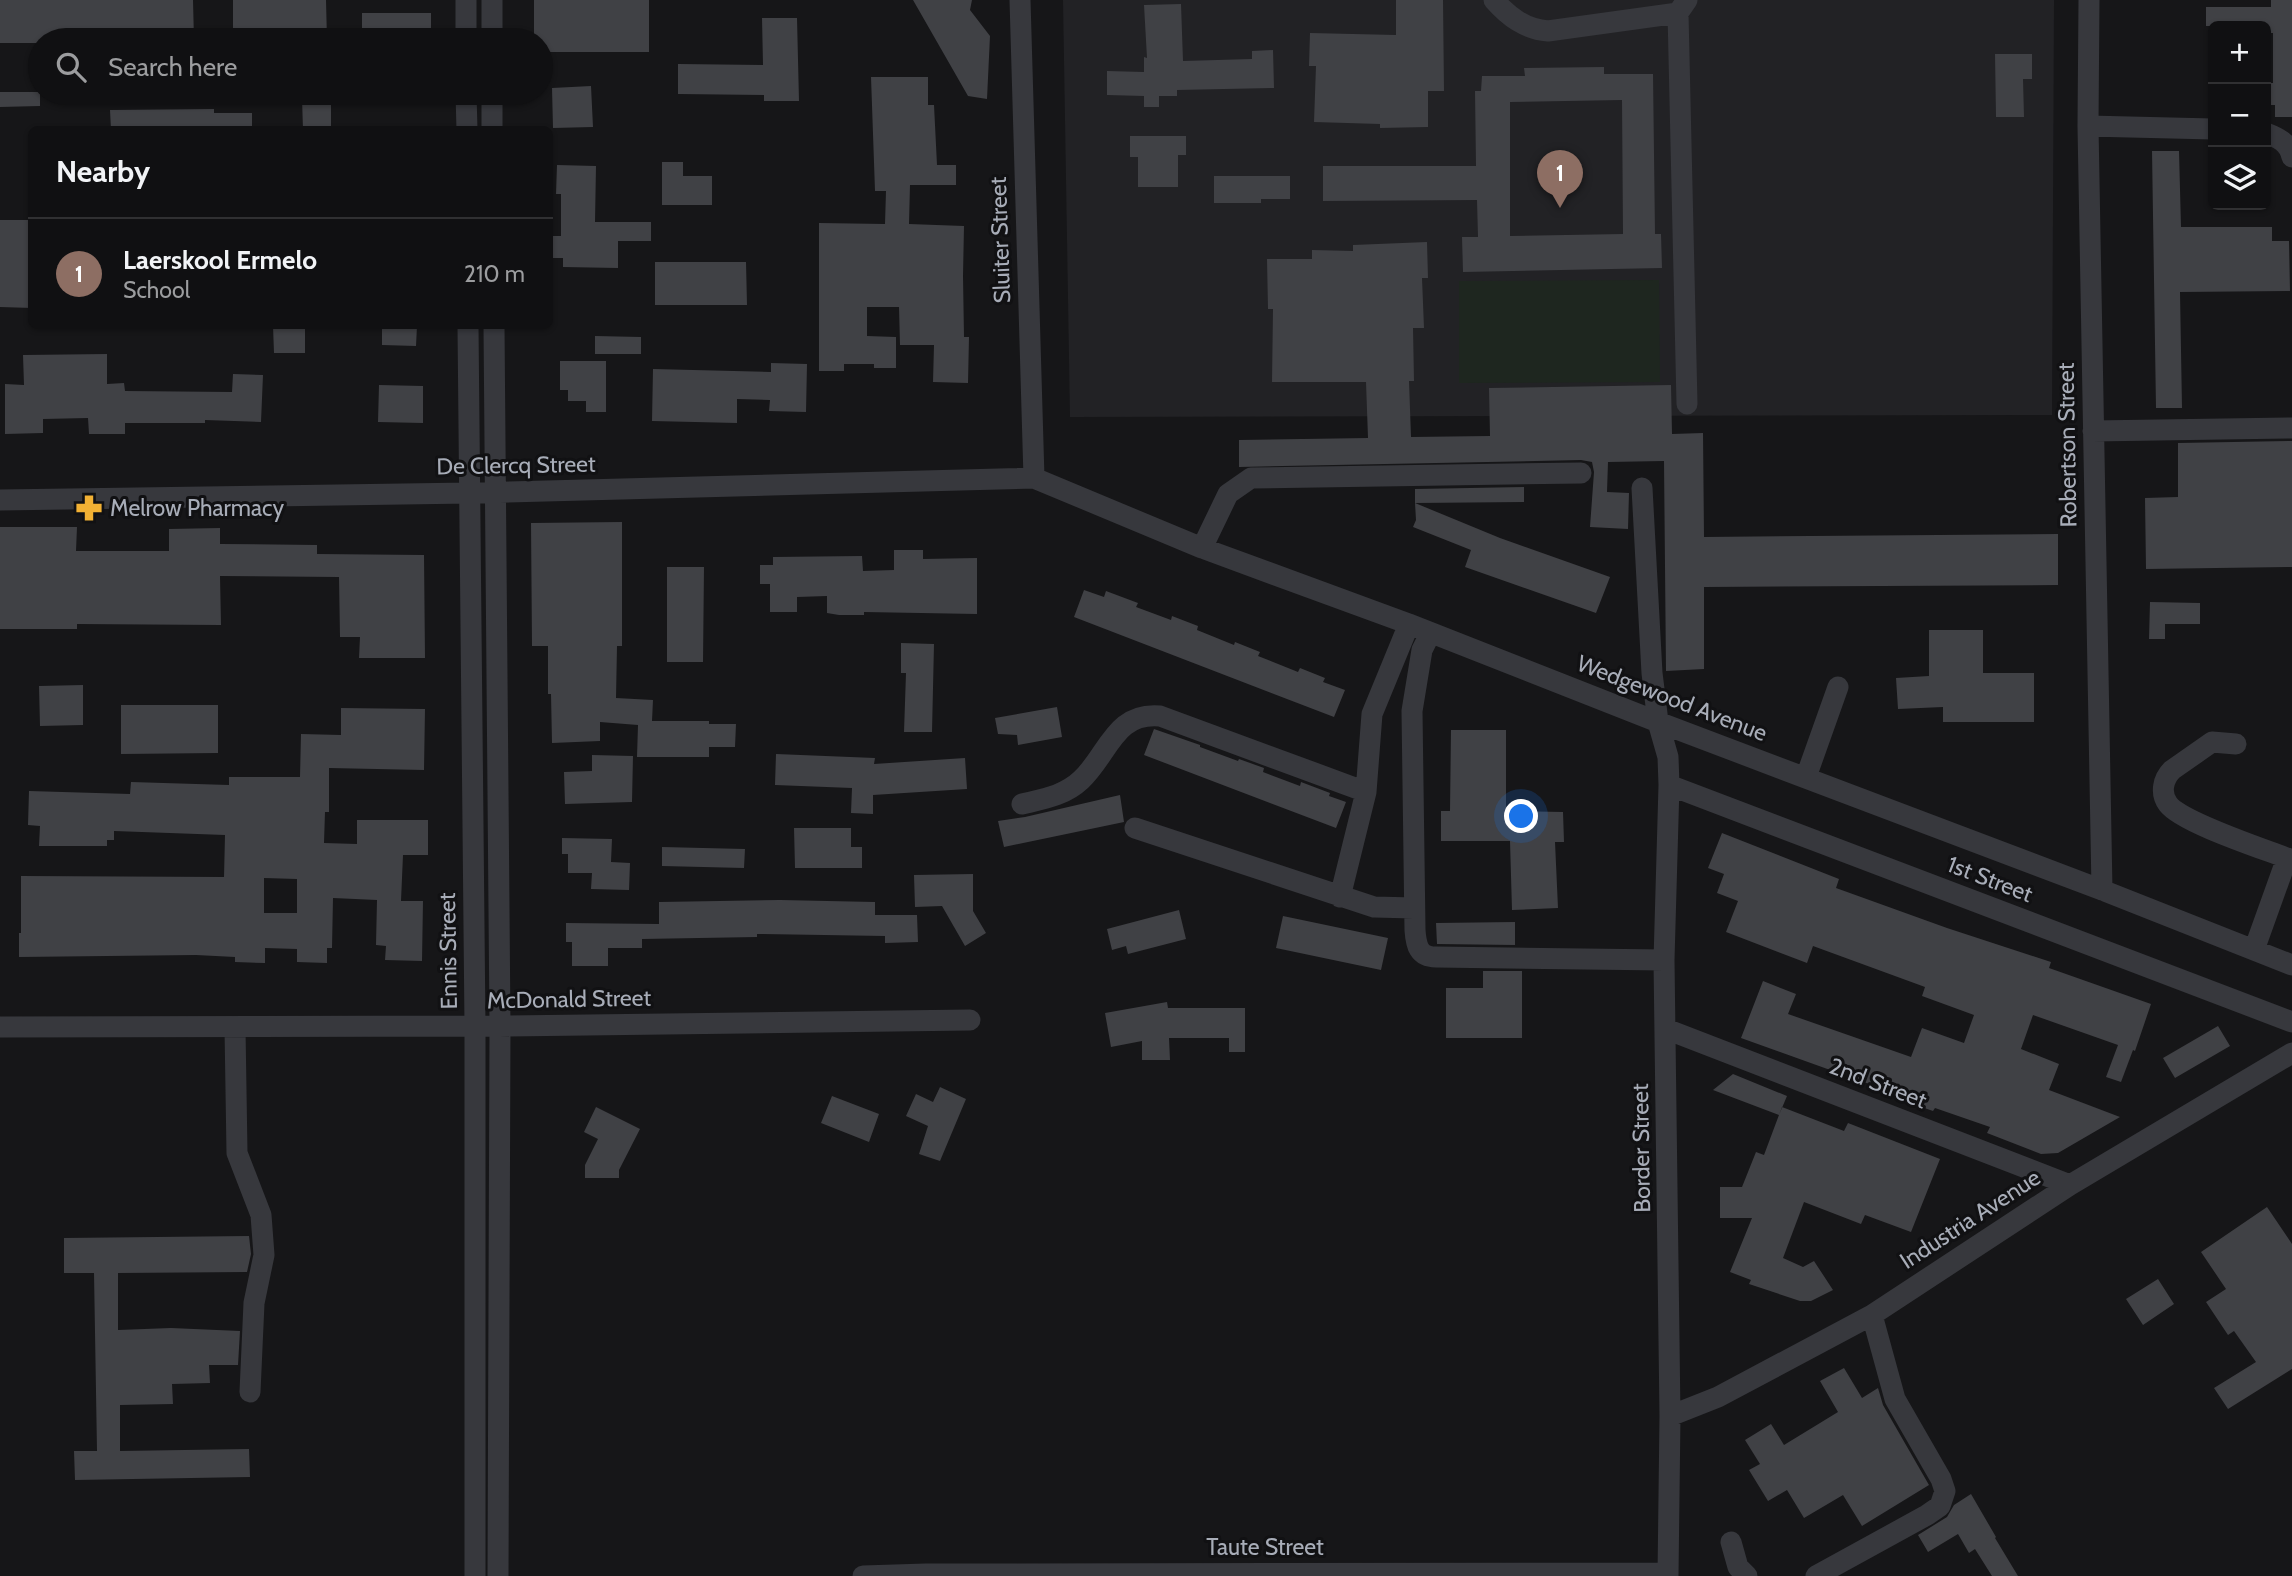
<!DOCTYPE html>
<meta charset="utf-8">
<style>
:root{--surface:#101012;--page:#1e1e20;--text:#f1f3f6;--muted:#9c9d9f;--line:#303032;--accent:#2563eb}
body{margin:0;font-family:Cabin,sans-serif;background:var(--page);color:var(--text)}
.controls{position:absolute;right:21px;top:21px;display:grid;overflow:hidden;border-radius:10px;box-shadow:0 2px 5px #0004}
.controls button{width:63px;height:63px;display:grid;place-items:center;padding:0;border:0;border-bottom:2px solid var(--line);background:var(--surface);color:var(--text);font:35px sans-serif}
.you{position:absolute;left:1522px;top:817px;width:24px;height:24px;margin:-18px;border:5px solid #fff;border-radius:50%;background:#1a73e8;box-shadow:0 0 0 10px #1a73e833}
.badge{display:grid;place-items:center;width:46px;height:46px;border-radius:50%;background:var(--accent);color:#fff;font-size:23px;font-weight:700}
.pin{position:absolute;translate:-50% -58px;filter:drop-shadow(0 2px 4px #0008)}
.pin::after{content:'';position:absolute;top:37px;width:24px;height:21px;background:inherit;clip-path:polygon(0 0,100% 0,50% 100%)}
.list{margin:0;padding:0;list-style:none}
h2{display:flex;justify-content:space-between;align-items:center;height:91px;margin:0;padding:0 28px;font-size:30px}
h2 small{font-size:23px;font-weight:400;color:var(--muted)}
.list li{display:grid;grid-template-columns:46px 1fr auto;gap:21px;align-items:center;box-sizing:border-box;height:112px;padding:0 28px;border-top:2px solid var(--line)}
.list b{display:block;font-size:26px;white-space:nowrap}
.list p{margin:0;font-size:23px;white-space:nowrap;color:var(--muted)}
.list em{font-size:23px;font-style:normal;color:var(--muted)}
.icon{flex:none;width:38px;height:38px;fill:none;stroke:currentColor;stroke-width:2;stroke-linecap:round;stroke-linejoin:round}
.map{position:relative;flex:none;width:2292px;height:1576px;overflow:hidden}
.search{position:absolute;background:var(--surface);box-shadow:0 2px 5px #0004;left:28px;top:28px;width:525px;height:77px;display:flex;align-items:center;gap:18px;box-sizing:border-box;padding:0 24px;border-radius:38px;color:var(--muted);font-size:26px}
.panel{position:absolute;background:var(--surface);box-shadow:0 2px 5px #0004;left:28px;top:126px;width:525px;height:203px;border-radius:10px}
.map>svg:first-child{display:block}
.built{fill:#222225}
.green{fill:#1e261f}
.building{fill:#404145;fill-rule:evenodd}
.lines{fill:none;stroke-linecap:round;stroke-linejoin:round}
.minor{stroke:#37383d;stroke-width:21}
.labels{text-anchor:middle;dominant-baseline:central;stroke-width:6;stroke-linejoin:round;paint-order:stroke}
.street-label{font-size:23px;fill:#a8adb8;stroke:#111113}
.poi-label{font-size:23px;fill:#a8adb8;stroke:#111113;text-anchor:start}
</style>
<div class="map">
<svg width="2292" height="1576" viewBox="0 0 2292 1576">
<rect width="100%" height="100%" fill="#161618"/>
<path class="built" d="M1063,0H2054L2052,415L1070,417Z"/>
<path class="green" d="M1659,280L1660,382L1459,383V281Z"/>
<path class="building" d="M0,0H193L194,40H40V43H0Z
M233,0H326L327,40H233Z
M534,0H649V52H541V40H534Z
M913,0H972L970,10L990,36L987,99L968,96Z
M1396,0H1443L1444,91H1428V127L1380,128V124L1314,122L1316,66H1309L1310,33L1396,35Z
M2271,0H2292V117H2275V105H2266V83H2273V33H2266V26H2206V7H2271Z
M1181,4L1183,61L1252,59V51L1273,50L1274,88L1177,90V96H1159V107H1144V96L1107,95V71L1144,72V57L1147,58L1144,5Z
M362,13H431V40H362Z
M762,18H797L799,101H764V95L678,94V64L763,65Z
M1995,54H2032V79H2023L2024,117H1996Z
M1604,67V74H1653L1655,234H1661L1662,268L1463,272L1462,237H1478L1477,200L1323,201V166H1476L1475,91H1481L1482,76H1525L1524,68ZM1622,100L1623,234L1510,236V102Z
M871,77H928V105H934L937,165H956V185H910L909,224L964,226L963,276L964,337H969L968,383L933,382L934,345H900L899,307H867V336L896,337V368H874V364H844V371H819V223L885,224L886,191H875Z
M591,86L593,127L553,128L552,88Z
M0,92H40V106L0,107Z
M302,98H331V130H303Z
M214,109V113H252V130H111L110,110Z
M1130,136H1186V155H1178V187H1138V157H1130Z
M2152,151H2179L2181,227H2272V241H2289L2290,291L2180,292L2182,408H2156Z
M662,162H683V176H712V205H662Z
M557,165L596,166L595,222H651V241H618V268L563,267V258H550V236H561V194H556Z
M1214,176H1290V199H1261V203H1214Z
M0,220H32V308L0,307Z
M1427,242L1428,278H1422L1424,328H1413L1414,381H1409L1411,437L1490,436L1489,388L1671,385L1672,434L1703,433L1704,537L2058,534V585L1704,587V669L1666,671L1664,461L1608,462L1607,492L1629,493L1628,529L1590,527L1594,472L1592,462L1581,460L1239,467V440L1368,438L1366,382H1272L1273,309H1268L1267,259H1312V250L1353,251V245Z
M655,262H746L747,305H655Z
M273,326H305V353H274Z
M382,326H417L416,346L382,345Z
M595,336L641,337V354H595Z
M107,354V384L124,383L125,391L232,392L233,374L263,375L261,422L205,420V423H125V434H89L88,418L43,419V433L5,434V384L24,385L23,355Z
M560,361H606V412H586V401H568V390H560Z
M771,363L807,364L806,412L769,411L770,400L737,399V423L652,421L653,369L771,372Z
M379,385L423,386V423L378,422Z
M2292,441V567L2146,569L2145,498L2178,497V443Z
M1524,487V502L1415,503V489Z
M1415,503L1500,538L1610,577L1596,613L1465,567L1471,550L1413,527L1416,520Z
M622,522V646H617L616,698L653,700L652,721H709V724H736L735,747H709V757H637L638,725L600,722V741L552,743L551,694H548V646H532L531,523Z
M0,527H77L76,551H169V529L220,528V544L317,545V554L424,555L425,658H359L360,637H340L339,577L220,576L221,625L77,624V629H0Z
M894,550H923V559L977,558V614L864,612V615H839L827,613V596L797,597V612H770V584H760V565H773V557L862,556L863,571L894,570Z
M667,567H704L703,662H667Z
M1084,590L1104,597L1106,591L1138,603L1136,607L1171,620L1172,616L1198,626L1197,630L1234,645L1235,642L1260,652L1258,656L1298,672L1300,668L1325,678L1323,682L1345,690L1334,717L1074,617Z
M2150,602L2200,603V624H2165V639H2149Z
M1929,630H1983V673H2034V722H1943V707L1898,709L1896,678L1929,676Z
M901,643L934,644L932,732H904L906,673H901Z
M83,685V725L40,726L39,686Z
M121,705H218V753L121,754Z
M1057,707L1062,737L1018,745L1017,735L998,734L995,718Z
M341,708L425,709L424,770L329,768V812H325L324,843L357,844V820H428V855H403L401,901H423L422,961L385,960L386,946L376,945L377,900L333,898L332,948H327V963L297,962V949L265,948V963L235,962V957L196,955L19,957V933H21V876L224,877L225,835L114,831V840H107V846H39L40,826L28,825L29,791L130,794L131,782L229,785V777H300L301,734L341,735ZM264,878L297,879V913H264Z
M1154,729L1200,745V747L1238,761L1239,759L1264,768L1263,772L1300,786L1301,782L1330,793L1329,796L1346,802L1336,828L1144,755Z
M1451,730H1506V811L1563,812L1564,842H1555L1558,908L1512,910L1510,841H1441V811H1450Z
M776,754L875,758L874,764L965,758L967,789L873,795V814L851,813L852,788L775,785Z
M592,755L633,756L632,802L565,804L564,772L592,771Z
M1120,795L1124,822L1004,847L998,821L1025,817Z
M794,828H851V847H862V868H795Z
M1722,833L1839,879L1836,888L1947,928L2051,962L2049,968L2151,1004L2135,1051L2133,1050L2121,1082L2106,1077L2118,1045L2033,1015L2021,1049L2059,1064L2049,1090L2120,1117L2058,1153L2041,1154L1987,1133L1990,1127L1935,1108L1933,1111L1896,1098L1897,1094L1741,1038L1763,981L1796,994L1788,1014L1911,1057L1922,1028L1964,1043L1974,1015L1922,996L1925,987L1813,946L1807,963L1726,932L1738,901L1717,893L1724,874L1708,868Z
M562,838L612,839L611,862L630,863L629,890L591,889L592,873H568V854H562Z
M662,847L745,849L744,868L662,866Z
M973,874V911L986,933L965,946L942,906L915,907L914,875Z
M780,900L875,902V915H917L918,942L885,943V936L757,934V937L642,939V948H608V966H572V942H566V923L659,924V902Z
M1179,910L1186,939L1128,954L1126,946L1112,950L1107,929Z
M1283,916L1388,938L1381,970L1276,948Z
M1515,922V945L1437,944L1436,923Z
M1483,971H1522V1038H1446V988H1483Z
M1167,1002L1168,1008H1245V1052H1229V1038H1169L1170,1060H1142V1041L1111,1047L1105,1013Z
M2218,1026L2230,1046L2175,1078L2163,1058Z
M1733,1074L1787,1096L1779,1115L1713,1090Z
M940,1087L966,1099L940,1161L919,1154L928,1126L906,1116L916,1094L933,1102Z
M832,1096L879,1114L869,1142L821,1123Z
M596,1107L640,1129L619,1170V1178H585V1165L598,1139L584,1132Z
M1782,1107L1844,1131L1848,1123L1940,1159L1911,1232L1865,1215L1861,1224L1804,1202L1783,1258L1803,1267L1814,1261L1833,1290L1811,1301H1800L1749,1284L1751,1280L1730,1272L1752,1218H1720V1187H1742L1756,1152L1764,1155Z
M2267,1207L2292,1244V1369L2228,1409L2214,1388L2256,1362L2234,1331L2228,1335L2206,1302L2226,1289L2201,1252Z
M249,1236L251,1254L247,1272L118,1273V1330L171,1328L240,1331L238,1365H209L210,1383L172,1384L173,1404L120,1405V1451L249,1449L250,1477L75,1480L74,1451H97L94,1273H64V1238Z
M2158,1279L2174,1304L2143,1325L2126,1299Z
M1844,1368L1862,1398L1878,1388L1883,1405L1929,1485L1862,1526L1843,1495L1804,1518L1787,1490L1768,1501L1749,1470L1760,1464L1745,1440L1771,1424L1784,1445L1838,1412L1820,1381Z
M1971,1494L1996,1537L1995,1538L2018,1576H1992L1975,1549L1969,1553L1958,1534L1928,1552L1918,1535L1947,1517L1954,1505Z"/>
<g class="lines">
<path class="minor" d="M466,0V40
M492,0V40
M1020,0L1034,478
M1494,0C1509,17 1525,29 1548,31L1678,13L1687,0
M2089,0L2088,126L2102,890
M1678,13L1687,404
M466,93L467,130
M492,93V130
M2088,126L2213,129
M2266,133C2279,138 2289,143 2292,157
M468,326L475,1026V1576
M494,326L500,1026L498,1576
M2093,431L2292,428
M1642,488L1652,673L1658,722L1668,757L1669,785L1664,960L1670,1416L1668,1576
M0,500L469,493L1034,478L1202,548L1409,624L1658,722L2102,890L2292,965
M1202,548L1228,494L1251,478L1581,473
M1430,634L1422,650L1412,711L1415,930C1416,946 1419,957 1436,957L1664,960
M2236,744L2212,742L2172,770C2163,779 2160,793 2168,804C2182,823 2267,850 2292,860
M1806,777L1838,687
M1669,785L2292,1022
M1022,804C1043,799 1064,796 1081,780C1109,754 1114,712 1160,716L1366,792
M1135,828L1374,907L1414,908
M1340,897L1366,792L1372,714L1409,624
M2254,950L2287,858
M0,1027L500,1026L970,1020
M235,1028L237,1153L261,1215L264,1255L254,1303L250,1392
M1666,1029L2070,1185
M1670,1416L1718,1397L1872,1315L2070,1185L2292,1053
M1731,1542L1738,1567L1747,1576
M863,1576L926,1574L1668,1573
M1816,1576L1927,1515L1940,1506L1945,1491L1941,1479L1895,1399L1872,1315"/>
</g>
<defs>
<g id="pharmacy-bare" transform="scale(2.1)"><path d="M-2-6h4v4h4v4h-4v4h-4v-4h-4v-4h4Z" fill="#f2b134" stroke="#111113" stroke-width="2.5" paint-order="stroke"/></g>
</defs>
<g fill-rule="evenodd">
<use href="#pharmacy-bare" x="89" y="508"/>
</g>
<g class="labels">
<g class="street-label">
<text transform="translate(1000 240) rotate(-92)">Sluiter Street</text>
<text transform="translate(2067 445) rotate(-91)">Robertson Street</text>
<text transform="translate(516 465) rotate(-1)">De Clercq Street</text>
<text transform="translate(1672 698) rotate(21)">Wedgewood Avenue</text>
<text transform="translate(1990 879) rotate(21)">1st Street</text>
<text transform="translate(448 951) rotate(-91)">Ennis Street</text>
<text transform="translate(569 999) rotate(-1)">McDonald Street</text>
<text transform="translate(1878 1083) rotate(21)">2nd Street</text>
<text transform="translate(1641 1148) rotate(-91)">Border Street</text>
<text transform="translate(1970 1219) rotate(-33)">Industria Avenue</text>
<text x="1265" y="1547">Taute Street</text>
</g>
<g class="poi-label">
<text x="110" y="508">Melrow Pharmacy</text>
</g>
</g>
</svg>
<div class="controls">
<button>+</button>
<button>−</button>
<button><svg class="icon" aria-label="layers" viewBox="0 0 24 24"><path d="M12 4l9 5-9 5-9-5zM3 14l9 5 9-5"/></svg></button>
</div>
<div class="you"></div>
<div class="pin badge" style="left:1560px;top:208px;background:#8d6e63">1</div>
<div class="search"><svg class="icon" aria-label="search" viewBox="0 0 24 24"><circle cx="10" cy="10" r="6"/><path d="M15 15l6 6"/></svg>Search here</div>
<section class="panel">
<h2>Nearby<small></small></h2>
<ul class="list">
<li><span class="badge" style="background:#8d6e63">1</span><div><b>Laerskool Ermelo</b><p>School</p></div><em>210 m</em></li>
</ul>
</section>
</div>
